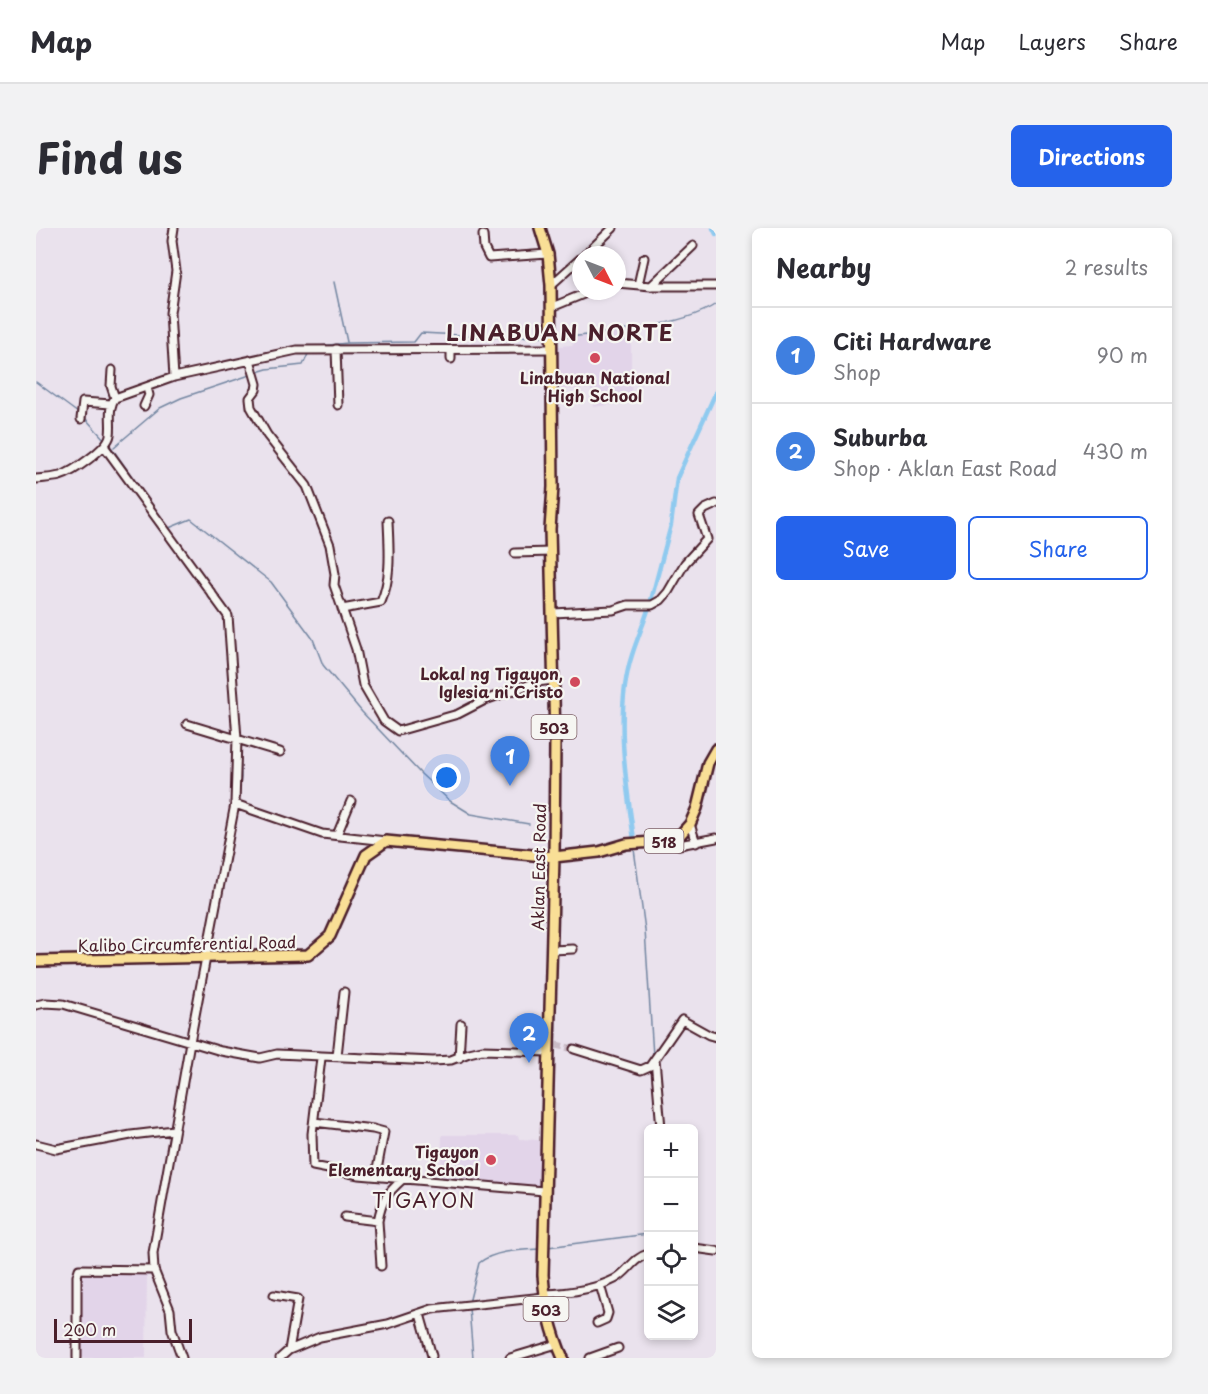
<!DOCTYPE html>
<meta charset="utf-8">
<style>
:root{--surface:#fff;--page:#f2f2f3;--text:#2b2b33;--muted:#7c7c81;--line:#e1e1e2;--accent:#2563eb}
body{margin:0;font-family:"Playpen Sans",sans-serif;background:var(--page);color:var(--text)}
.controls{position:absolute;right:18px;bottom:18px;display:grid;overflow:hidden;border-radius:9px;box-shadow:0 3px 9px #0003}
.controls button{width:54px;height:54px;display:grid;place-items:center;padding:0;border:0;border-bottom:2px solid var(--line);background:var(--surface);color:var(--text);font:30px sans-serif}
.compass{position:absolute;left:536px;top:18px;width:54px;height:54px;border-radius:50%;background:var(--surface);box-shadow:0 3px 9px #0003;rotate:132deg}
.scale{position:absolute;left:18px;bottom:15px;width:138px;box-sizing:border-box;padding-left:6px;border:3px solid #4a1f2b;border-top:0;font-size:16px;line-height:21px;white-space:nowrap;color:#4a1f2b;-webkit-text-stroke:4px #f6f6f2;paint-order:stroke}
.you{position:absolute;left:411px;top:550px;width:21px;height:21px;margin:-15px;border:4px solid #fff;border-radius:50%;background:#1a73e8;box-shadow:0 0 0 9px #1a73e833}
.badge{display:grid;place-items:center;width:39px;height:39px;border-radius:50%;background:var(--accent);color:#fff;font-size:20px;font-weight:700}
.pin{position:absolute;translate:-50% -50px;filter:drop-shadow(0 2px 3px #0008)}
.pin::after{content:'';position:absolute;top:32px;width:21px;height:18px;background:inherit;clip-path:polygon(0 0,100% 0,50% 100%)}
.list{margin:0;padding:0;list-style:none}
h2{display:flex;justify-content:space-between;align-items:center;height:78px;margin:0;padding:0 24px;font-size:26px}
h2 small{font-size:20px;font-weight:400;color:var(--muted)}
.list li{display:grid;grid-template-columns:39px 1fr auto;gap:18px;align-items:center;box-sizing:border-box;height:96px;padding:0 24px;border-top:2px solid var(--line)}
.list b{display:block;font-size:22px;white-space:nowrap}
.list p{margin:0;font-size:20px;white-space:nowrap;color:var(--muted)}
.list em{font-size:20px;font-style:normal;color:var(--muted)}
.actions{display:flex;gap:12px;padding:18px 24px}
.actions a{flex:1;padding:14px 0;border:2px solid var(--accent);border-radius:9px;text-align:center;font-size:21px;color:var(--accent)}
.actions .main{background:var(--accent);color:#fff}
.icon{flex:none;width:33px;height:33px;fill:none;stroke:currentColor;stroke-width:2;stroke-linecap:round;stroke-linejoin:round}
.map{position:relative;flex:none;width:680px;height:1130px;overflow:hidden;border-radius:9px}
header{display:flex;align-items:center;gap:36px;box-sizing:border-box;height:84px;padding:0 30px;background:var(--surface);border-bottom:2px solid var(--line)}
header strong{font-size:28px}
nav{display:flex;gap:33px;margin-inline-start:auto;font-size:21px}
.intro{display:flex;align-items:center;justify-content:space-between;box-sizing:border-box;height:144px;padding:0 36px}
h1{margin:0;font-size:42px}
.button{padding:15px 27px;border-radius:9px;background:var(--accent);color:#fff;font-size:21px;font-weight:700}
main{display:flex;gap:36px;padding:0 36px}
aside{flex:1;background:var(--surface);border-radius:9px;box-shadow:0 3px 9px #0003}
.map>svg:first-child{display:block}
.built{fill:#e2d4e9}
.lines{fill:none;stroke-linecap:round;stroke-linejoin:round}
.stream{stroke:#7386a1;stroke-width:1.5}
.canal{stroke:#8fcaef;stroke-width:4.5}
.minor-tunnel{stroke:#cabbc6;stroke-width:7;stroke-dasharray:7 3.5;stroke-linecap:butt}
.minor-casing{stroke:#4a1f2b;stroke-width:11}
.major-casing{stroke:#4a1f2b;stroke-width:14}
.minor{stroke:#f6f6f2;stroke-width:7}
.major{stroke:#f9df96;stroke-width:9}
.poi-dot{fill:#d1495b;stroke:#f6f6f2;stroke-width:2}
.labels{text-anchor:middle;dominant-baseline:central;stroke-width:4.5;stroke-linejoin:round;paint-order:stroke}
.shield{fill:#f6f6f2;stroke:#7e6067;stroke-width:1.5}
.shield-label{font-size:15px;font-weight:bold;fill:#4a1f2b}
.poi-label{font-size:16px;font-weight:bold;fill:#4a1f2b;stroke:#f6f6f2;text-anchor:end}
.street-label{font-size:16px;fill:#4a1f2b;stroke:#f6f6f2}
.quarter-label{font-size:20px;letter-spacing:1.5px;fill:#4a1f2b;stroke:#f6f6f2}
.district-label{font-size:22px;font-weight:bold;letter-spacing:1.5px;fill:#4a1f2b;stroke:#f6f6f2}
</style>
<header>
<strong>Map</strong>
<nav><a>Map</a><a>Layers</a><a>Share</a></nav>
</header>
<div class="intro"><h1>Find us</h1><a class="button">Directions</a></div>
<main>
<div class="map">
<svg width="680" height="1130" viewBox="0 0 680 1130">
<rect width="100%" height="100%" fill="#eae2ed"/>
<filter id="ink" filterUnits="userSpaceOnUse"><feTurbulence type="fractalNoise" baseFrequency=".0167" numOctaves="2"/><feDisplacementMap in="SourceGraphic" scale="12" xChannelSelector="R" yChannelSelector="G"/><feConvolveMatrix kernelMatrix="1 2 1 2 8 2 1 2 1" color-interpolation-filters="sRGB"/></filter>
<g filter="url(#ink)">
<path class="built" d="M595,102V174L557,179L555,161H522V118L537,117L536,109Z
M406,907H482L483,911L503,912L504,959L405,952Z
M45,1043L111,1044L110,1130H43Z"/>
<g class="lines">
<path class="stream" d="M298,54L311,114
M522,110C564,106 646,99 680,76
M275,119L311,115L378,114L385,105L463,109L509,108
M221,144L231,141L267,137L273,124
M0,154L42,185
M49,190L68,211
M73,216L190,381
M78,219L124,180L145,170L214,147
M133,300L155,291L235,354L277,411L287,437L326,484L385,546L414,573L435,586L493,596
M203,565L205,550L204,519
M598,621L609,702L617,828
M512,1019L612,1006
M433,1075L443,1035C459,1022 486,1022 505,1021
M433,1080L437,1130
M139,1093L143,1112"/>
<path class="canal" d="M677,0L680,6
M614,376L635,297L641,250L680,164
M598,611C590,556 578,482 596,427C601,411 608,395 613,379"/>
<path class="minor-tunnel" d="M520,817L538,821"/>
<g class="minor-casing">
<path id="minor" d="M138,0L136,13L140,43L134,85L138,149
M447,7L448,20L453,30L512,26
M549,27L577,0
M581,55L615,58H680
M515,57L545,30
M602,57L608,30
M615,58L657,18
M516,79L555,63
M300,121L302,177
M415,122V131
M214,132L221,156L220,162L214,170L215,179L231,207L271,258L294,317L299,346L298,357L320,421L327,457L348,493L362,503L422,486L449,472L501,454L517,452
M76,142L75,158L79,170
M108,178L113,167L111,160
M45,191L47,174L75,176
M68,218L192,388L201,511L199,576L154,814L117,1025L118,1042
M0,251C8,250 16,250 24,248C37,244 72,220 74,207C76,194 71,181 79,170L138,149L261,122L516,121
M479,325L515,324
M306,381L345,374C356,348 353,321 352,293
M517,385L577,382L592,377H616L625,372L632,364L649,335L671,311L663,287L669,281L680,276
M151,496L244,524
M199,576L286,606L350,613
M654,596L660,615
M301,607L315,573
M630,613L643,617L680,610
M516,722L537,721
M0,777L9,775L27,776L185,823L224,830L241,826L397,833L415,832L433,825L446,822L512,824
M538,821L605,842L614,838L646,792L673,807L680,809
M301,828L308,764
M285,830L276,906L277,938L323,947L508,963
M423,830L425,796
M619,831L625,900
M278,894L337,901L348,904L340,947
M0,916L20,921L95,907L138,902
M309,989L342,993C346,972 350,966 367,951
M342,993L345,1038
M658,1020L680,1023
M508,1066C530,1065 558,1062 579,1051C592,1044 597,1030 612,1026
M238,1067L262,1071L253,1122
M384,1086L396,1128
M561,1095L570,1091L572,1085L564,1057
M41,1130V1048L43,1041L118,1042L134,1082L136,1102L146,1130
M244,1130L253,1122L284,1109L352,1096L396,1081L508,1069
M474,1130L521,1116
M554,1130L582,1120"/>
</g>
<g class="major-casing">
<path id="major" d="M504,0L512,26L515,57L517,259L514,301L519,512L518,629L507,1047C509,1077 515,1103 527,1130
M0,733L272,727L294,708L330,627L350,613L518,629L563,624L590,616L630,613L644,607L654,596L661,580L672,535L680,521"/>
</g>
<use href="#minor" class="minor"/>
<use href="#major" class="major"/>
</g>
</g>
<g class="poi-dot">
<circle cx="559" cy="130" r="6"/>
<circle cx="539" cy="454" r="6"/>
<circle cx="455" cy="932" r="6"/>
</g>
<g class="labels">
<g class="shield">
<rect x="495.5" y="487" width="45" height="24" rx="4.5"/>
<rect x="608.5" y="601" width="39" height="24" rx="4.5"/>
<rect x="487.5" y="1069" width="45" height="24" rx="4.5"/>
</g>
<g class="shield-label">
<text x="518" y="499">503</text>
<text x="628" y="613">518</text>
<text x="510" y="1081">503</text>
</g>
<g class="poi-label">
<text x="559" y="149" text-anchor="middle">Linabuan National<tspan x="559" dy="18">High School</tspan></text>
<text x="527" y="445">Lokal ng Tigayon,<tspan x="527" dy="18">Iglesia ni Cristo</tspan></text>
<text x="443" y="923">Tigayon<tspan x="443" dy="18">Elementary School</tspan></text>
</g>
<g class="street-label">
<text transform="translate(502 639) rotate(-89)">Aklan East Road</text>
<text transform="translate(151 715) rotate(-1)">Kalibo Circumferential Road</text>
</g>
<g class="quarter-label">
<text x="388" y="972">TIGAYON</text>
</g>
<g class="district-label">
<text x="524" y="103">LINABUAN NORTE</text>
</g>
</g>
</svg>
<div class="controls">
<button>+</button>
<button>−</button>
<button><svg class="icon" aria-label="locate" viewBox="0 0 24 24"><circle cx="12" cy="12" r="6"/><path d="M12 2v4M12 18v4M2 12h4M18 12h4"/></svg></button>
<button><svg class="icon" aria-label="layers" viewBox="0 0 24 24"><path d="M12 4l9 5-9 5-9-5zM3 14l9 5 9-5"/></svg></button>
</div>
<svg class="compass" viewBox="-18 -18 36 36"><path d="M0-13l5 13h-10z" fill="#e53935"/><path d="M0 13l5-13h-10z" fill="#7c7c81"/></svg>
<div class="scale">200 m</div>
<div class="you"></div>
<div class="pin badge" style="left:474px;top:558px;background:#3f7fe0">1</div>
<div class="pin badge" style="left:493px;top:835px;background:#3f7fe0">2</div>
</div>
<aside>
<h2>Nearby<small>2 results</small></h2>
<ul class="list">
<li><span class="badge" style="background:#3f7fe0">1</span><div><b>Citi Hardware</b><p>Shop</p></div><em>90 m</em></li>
<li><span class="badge" style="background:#3f7fe0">2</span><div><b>Suburba</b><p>Shop · Aklan East Road</p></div><em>430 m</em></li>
</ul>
<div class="actions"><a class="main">Save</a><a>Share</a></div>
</aside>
</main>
